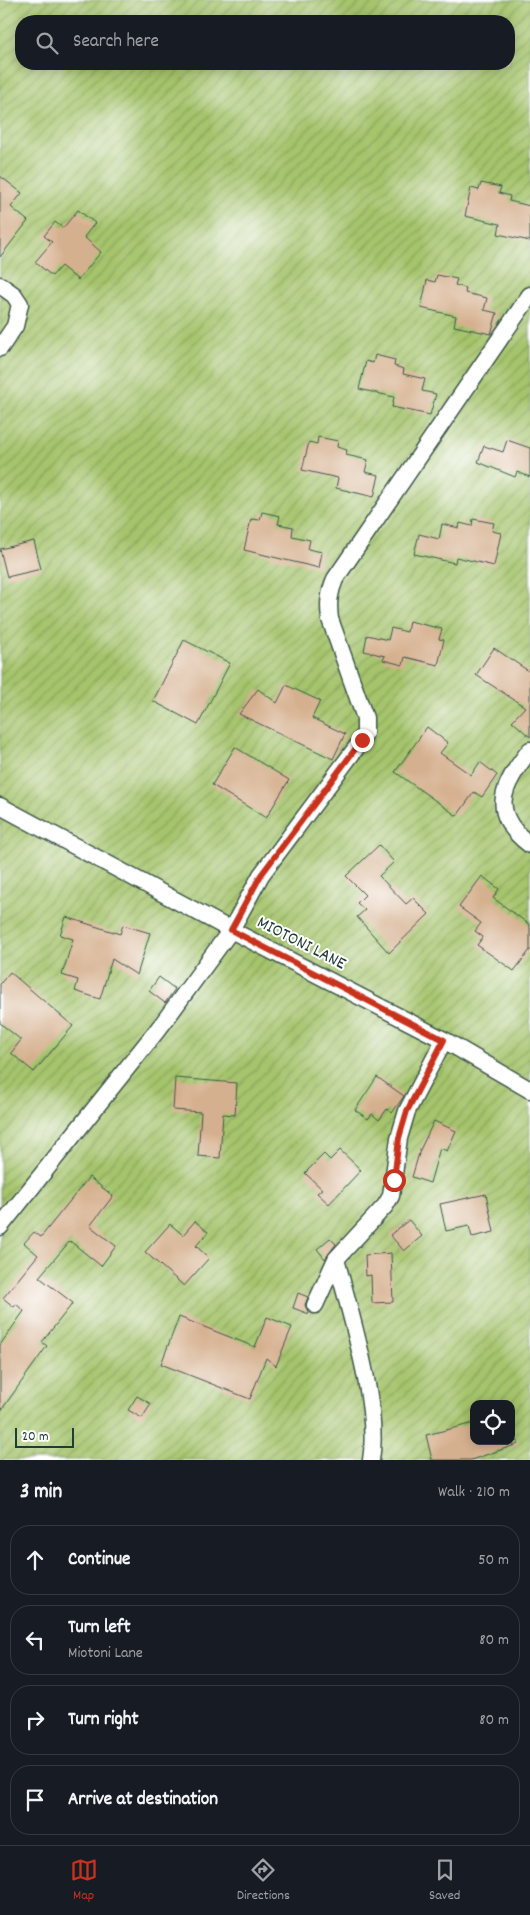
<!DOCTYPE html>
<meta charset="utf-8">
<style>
:root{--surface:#171b24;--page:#242831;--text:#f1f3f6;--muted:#9ea1a6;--line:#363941;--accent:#c8321e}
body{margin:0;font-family:Dekko,sans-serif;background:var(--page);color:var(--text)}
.controls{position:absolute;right:15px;bottom:15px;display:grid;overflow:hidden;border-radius:10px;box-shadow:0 2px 12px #0003}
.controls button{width:45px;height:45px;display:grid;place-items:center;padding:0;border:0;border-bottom:1px solid var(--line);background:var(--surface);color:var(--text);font:25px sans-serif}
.scale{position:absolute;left:15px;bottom:12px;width:59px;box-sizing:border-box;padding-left:5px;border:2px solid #1f3d34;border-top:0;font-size:14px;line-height:18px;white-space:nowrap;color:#1f3d34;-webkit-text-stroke:4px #fff;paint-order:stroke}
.stop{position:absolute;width:15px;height:15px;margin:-11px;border:4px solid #c8321e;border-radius:50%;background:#fff}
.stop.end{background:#c8321e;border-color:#fff;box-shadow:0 1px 5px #0008}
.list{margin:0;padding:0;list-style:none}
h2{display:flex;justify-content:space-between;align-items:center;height:65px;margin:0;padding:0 20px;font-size:21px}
h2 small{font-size:16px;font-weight:400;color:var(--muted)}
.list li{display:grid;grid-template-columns:32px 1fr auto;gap:15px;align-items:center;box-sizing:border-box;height:70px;margin:0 10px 10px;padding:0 10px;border:1px solid var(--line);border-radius:20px}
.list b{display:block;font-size:19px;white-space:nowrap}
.list p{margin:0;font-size:16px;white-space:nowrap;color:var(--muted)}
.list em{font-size:16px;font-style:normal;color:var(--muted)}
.icon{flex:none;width:28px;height:28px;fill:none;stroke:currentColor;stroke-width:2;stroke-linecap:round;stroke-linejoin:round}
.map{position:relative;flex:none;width:530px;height:1460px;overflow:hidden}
.search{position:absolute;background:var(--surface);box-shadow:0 2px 12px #0003;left:15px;right:15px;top:15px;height:55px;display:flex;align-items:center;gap:12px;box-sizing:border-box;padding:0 18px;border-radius:20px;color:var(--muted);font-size:19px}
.sheet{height:385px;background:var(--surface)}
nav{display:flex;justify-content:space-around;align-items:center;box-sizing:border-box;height:70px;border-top:1px solid var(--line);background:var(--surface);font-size:14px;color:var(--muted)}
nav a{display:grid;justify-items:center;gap:2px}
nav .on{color:var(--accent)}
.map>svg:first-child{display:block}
.garden{fill:url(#garden-furrows);stroke:#628050;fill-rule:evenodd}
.building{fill:#d5b08e}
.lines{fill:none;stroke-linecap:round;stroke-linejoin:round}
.street-casing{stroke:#3d564a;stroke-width:19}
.street{stroke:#fff;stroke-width:16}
.route{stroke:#c8321e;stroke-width:6}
.labels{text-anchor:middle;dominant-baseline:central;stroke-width:4;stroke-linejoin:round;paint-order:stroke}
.street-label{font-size:18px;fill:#1f3d34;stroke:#fff}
</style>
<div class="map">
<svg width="530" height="1460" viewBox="0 0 530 1460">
<defs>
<pattern id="garden-furrows" width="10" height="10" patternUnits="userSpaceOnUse" patternTransform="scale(1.25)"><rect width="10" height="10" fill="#a5c46c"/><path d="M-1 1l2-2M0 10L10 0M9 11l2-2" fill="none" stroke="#86a05a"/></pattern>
</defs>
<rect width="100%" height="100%" fill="#fff"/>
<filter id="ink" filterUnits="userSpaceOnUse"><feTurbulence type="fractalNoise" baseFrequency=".02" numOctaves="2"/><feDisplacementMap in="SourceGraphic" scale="10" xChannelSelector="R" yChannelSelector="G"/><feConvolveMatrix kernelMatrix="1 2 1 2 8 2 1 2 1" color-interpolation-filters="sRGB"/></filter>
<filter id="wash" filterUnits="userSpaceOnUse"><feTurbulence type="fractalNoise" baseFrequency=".0096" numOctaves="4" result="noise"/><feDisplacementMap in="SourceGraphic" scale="20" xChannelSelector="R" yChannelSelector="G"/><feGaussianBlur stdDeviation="1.12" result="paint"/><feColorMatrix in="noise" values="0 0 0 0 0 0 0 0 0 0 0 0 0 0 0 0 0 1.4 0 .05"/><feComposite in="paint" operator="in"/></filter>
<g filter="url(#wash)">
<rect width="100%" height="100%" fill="#eae4c5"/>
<path class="garden" d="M0,0H530V1460H0ZM21,21H509V64H21ZM474,1404H511V1441H474Z"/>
<g id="blocks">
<path class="building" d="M0,176L22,193L11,207L28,221L0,257Z
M481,183L501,187L499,193L510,196L509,201L530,206V241L498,234L500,224L465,216L471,188L479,190Z
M78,210L95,223L84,237L101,252L78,280L61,266L52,276L35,262L52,242L44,236L55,222L63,228Z
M437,275L457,279L455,285L466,288L465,293L487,298L484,310L497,313L491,334L454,326L456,316L421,308L427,280L435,282Z
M375,355L395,360L394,366L404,369L403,374L425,379L422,391L436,394L430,415L392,407L394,397L359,389L366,361L373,363Z
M318,437L338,441L337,447L347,450L346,455L368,460L365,472L379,475L374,497L336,488L338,478L302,470L309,442L317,444Z
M507,440L530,448V477L517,472L515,477L478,462L484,446L503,452Z
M262,512L280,516L278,524L293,527L292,536L310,540L308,549L322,552L319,568L244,550L251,519L260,520Z
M473,519L494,523L492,531L501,533L494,566L456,557L455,563L414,554L419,534L439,539L442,524L459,528L460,523L472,526Z
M34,541L41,569L7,577L0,549Z
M409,621L442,629L439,639L444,640L438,665L405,657L403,665L383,660L385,656L364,651L367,635L388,640L391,628L407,632Z
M184,640L230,663L198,725L153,701Z
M494,648L530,672V737L512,721L525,707L476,675Z
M286,685L320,701L312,718L345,734L333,759L239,714L258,689L277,703Z
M427,727L448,743L440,753L471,775L480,762L497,775L482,797L474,792L457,816L395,772Z
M235,747L289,780L266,818L212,785Z
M379,845L394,862L379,876L406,904L413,898L429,914L389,953L357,917L365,910L357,903L365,895L346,876Z
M482,876L499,889L493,898L530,925V950L514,971L477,945L483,937L475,931L481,923L459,907Z
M66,917L120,934L123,925L150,933L137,975L112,959L100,999L75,991L78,980L62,975L73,939L60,935Z
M10,972L73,1026L34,1072L11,1053L21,1040L0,1023V984Z
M159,977L175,989L165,1003L149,991Z
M377,1077L404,1096L392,1113L387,1109L379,1120L372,1114L368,1119L355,1110Z
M175,1078L237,1083L235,1115L223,1114L220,1158L198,1156L201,1112L173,1110Z
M434,1121L456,1131L447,1151L440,1148L430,1183L412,1177L420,1150Z
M340,1150L361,1170L329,1204L317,1193L322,1189L305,1173L324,1154L330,1160Z
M89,1177L113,1196L90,1226L116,1246L101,1266L70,1241L39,1277L73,1303L42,1342L47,1346L0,1412V1345L24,1311L16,1304L14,1307L3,1298L38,1255L24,1243L34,1232L41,1237Z
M486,1194L494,1232L472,1237L469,1226L446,1231L440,1204Z
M409,1220L422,1236L404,1251L390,1235Z
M195,1221L208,1232L196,1246L209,1258L184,1286L145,1252L170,1224L183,1235Z
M330,1238L336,1244L325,1259L317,1249Z
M391,1253L393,1302L372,1303L371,1275L366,1276L365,1255Z
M298,1293L308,1297L305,1305L309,1314L293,1308Z
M179,1317L255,1347L267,1317L292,1327L276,1366L266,1358L250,1399L161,1364Z
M137,1396L151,1404L142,1418L128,1410Z
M474,1423V1441H518V1444L471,1460H432L426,1435Z"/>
</g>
</g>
<g filter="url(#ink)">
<use href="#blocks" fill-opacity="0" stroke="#3d564a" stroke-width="1"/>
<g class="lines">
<g class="street-casing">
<path id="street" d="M0,285L14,295L20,304L15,326L0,348
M530,750C502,786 488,813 530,845
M0,806L231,930L444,1040L530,1090
M0,1227L163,1023L231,930L261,875L362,740L365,733V718L330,619C328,604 329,593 335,579L530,295
M336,1259C350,1313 380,1407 371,1460
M315,1305L336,1259L385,1206L391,1196L399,1138L407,1111L444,1040"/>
</g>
<use href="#street" class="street"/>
</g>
</g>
<g class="lines" filter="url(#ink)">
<path class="route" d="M362,740L261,875L231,930L444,1040L407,1111L399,1138L394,1180"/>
</g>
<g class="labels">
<g class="street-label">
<text transform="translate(301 944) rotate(27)">MIOTONI LANE</text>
</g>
</g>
</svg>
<div class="controls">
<button><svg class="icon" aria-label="locate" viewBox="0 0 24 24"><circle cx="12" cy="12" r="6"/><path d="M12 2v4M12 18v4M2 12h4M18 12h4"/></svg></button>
</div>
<div class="scale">20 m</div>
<div class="stop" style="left:394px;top:1180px"></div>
<div class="stop end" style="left:362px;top:740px"></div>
<div class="search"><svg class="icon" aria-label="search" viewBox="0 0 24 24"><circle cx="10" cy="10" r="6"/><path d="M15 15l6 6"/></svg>Search here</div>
</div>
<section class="sheet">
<h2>3 min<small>Walk · 210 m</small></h2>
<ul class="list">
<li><svg class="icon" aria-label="ahead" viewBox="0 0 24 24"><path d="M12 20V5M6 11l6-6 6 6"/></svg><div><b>Continue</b></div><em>50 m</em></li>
<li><svg class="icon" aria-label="left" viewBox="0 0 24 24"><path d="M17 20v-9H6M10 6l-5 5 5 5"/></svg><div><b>Turn left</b><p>Miotoni Lane</p></div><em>80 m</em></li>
<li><svg class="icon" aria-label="right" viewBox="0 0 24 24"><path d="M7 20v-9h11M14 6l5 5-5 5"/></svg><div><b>Turn right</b></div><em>80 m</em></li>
<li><svg class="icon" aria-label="arrive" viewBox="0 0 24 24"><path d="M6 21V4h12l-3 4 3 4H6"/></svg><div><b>Arrive at destination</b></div></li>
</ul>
</section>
<nav>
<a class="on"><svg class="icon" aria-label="map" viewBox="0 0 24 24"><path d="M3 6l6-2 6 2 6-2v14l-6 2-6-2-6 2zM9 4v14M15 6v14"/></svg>Map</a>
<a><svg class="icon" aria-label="directions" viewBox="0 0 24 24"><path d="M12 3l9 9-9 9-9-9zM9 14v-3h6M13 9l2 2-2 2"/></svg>Directions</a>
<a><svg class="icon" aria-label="saved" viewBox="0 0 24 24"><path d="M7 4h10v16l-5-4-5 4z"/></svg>Saved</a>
</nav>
